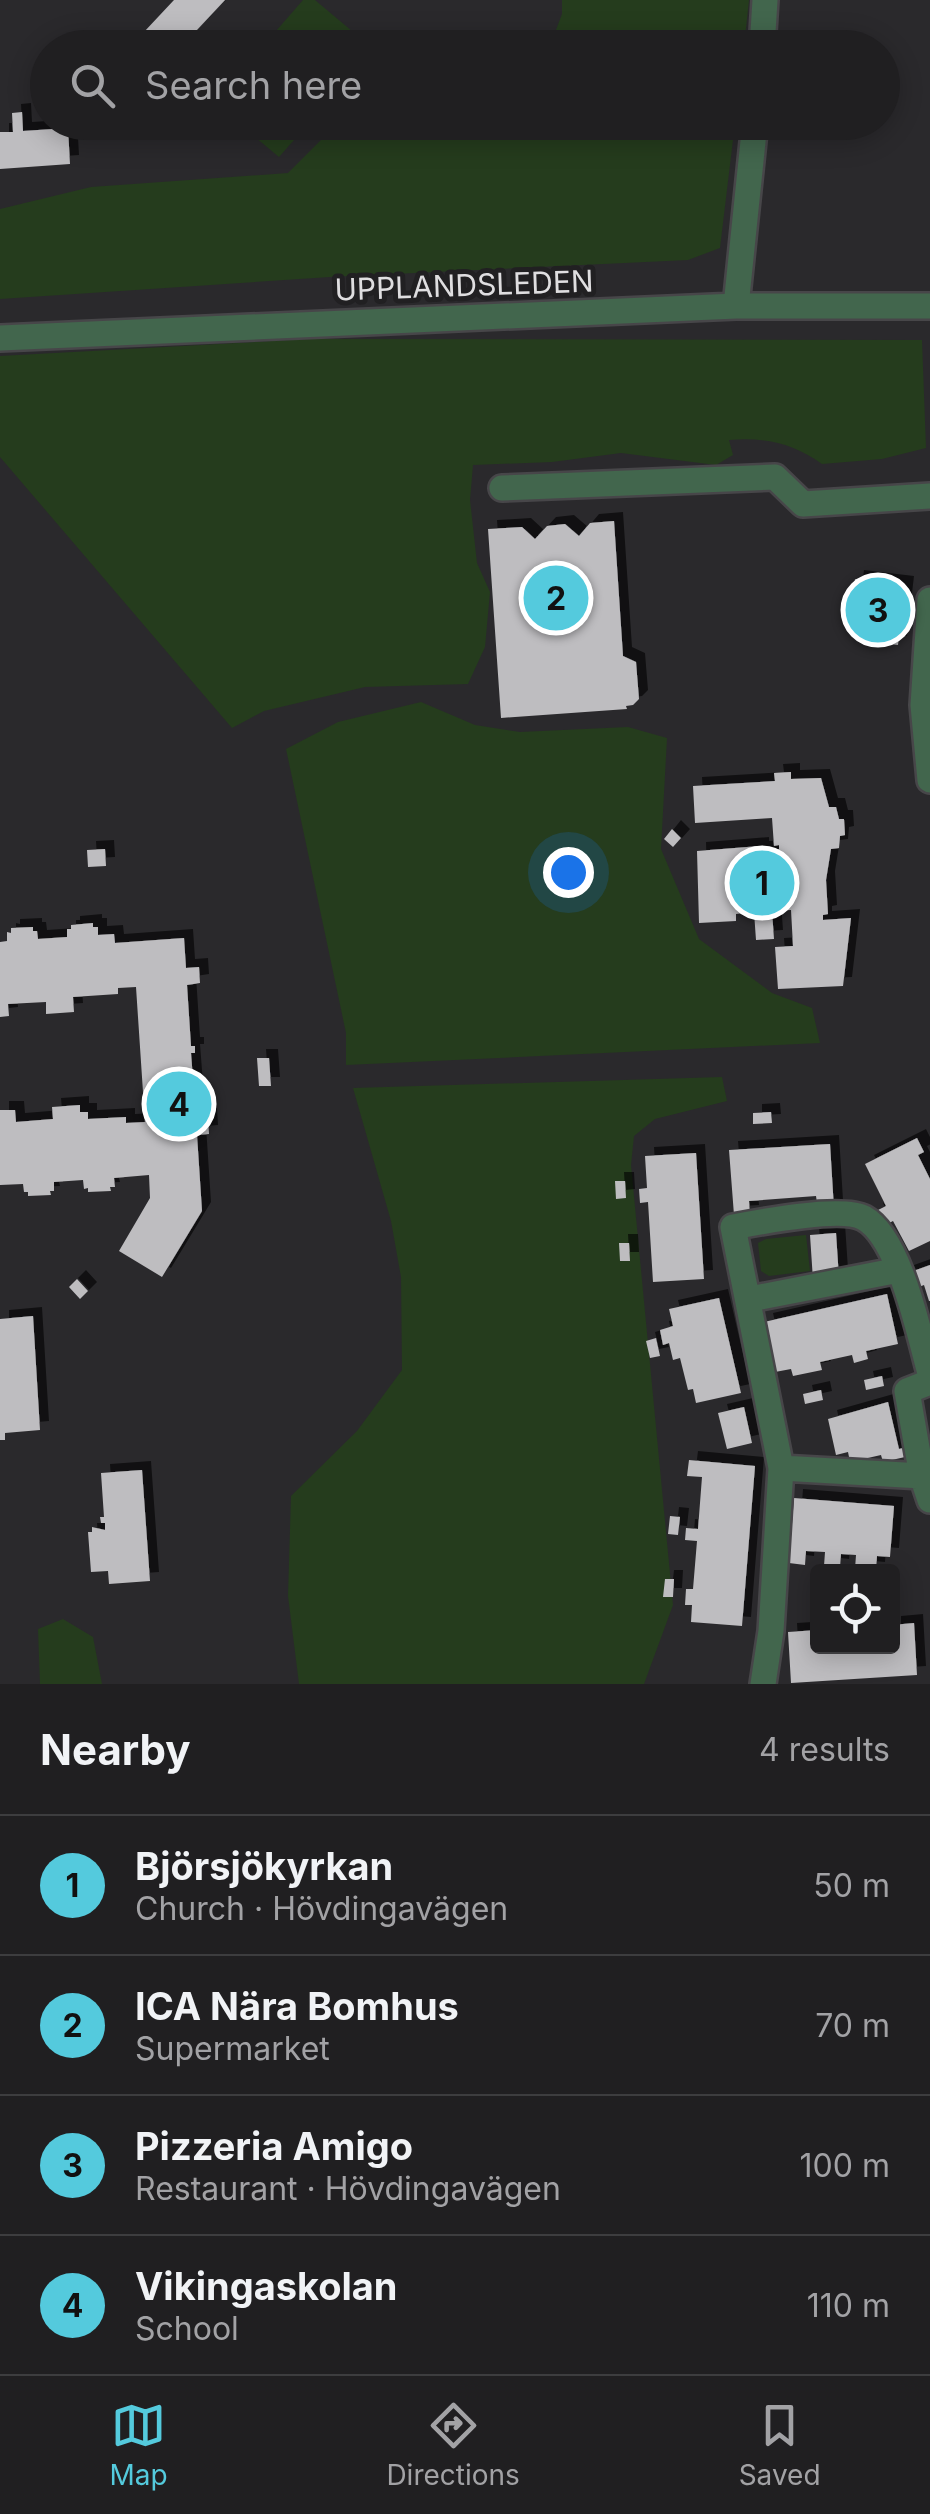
<!DOCTYPE html>
<meta charset="utf-8">
<style>
:root{--surface:#201f21;--page:#2d2c2e;--text:#f1f3f6;--muted:#a2a2a5;--line:#3d3d3f;--accent:#54cadd}
body{margin:0;font-family:Inter,sans-serif;background:var(--page);color:var(--text)}
.controls{position:absolute;right:30px;bottom:30px;display:grid;overflow:hidden;border-radius:10px;box-shadow:0 5px 25px #0003}
.controls button{width:90px;height:90px;display:grid;place-items:center;padding:0;border:0;border-bottom:2px solid var(--line);background:var(--surface);color:var(--text);font:50px sans-serif}
.you{position:absolute;left:568px;top:872px;width:35px;height:35px;margin:-25px;border:8px solid #fff;border-radius:50%;background:#1a73e8;box-shadow:0 0 0 15px #1a73e833}
.badge{display:grid;place-items:center;width:65px;height:65px;border-radius:50%;background:var(--accent);color:#111;font-size:32px;font-weight:700}
.pin{position:absolute;translate:-50% -50%;border:5px solid #fff;box-shadow:0 2px 10px #0006}
.list{margin:0;padding:0;list-style:none}
h2{display:flex;justify-content:space-between;align-items:center;height:130px;margin:0;padding:0 40px;font-size:42px}
h2 small{font-size:32px;font-weight:400;color:var(--muted)}
.list li{display:grid;grid-template-columns:65px 1fr auto;gap:30px;align-items:center;box-sizing:border-box;height:140px;padding:0 40px;border-top:2px solid var(--line)}
.list b{display:block;font-size:38px;white-space:nowrap}
.list p{margin:0;font-size:32px;white-space:nowrap;color:var(--muted)}
.list em{font-size:32px;font-style:normal;color:var(--muted)}
.icon{flex:none;width:55px;height:55px;fill:none;stroke:currentColor;stroke-width:2;stroke-linecap:round;stroke-linejoin:round}
.map{position:relative;flex:none;width:930px;height:1684px;overflow:hidden}
.search{position:absolute;background:var(--surface);box-shadow:0 5px 25px #0003;left:30px;right:30px;top:30px;height:110px;display:flex;align-items:center;gap:25px;box-sizing:border-box;padding:0 35px;border-radius:55px;color:var(--muted);font-size:38px}
.sheet{height:690px;background:var(--surface)}
nav{display:flex;justify-content:space-around;align-items:center;box-sizing:border-box;height:140px;border-top:2px solid var(--line);background:var(--surface);font-size:28px;color:var(--muted)}
nav a{display:grid;justify-items:center;gap:5px}
nav .on{color:var(--accent)}
.map>svg:first-child{display:block}
.green{fill:#253c1d}
.building{fill:#bebdc0;filter:url(#shadow)}
.lines{fill:none;stroke-linecap:round;stroke-linejoin:round}
.minor-casing{stroke:#474649;stroke-width:30}
.minor{stroke:#42664d;stroke-width:25}
.labels{text-anchor:middle;dominant-baseline:central;stroke-width:10;stroke-linejoin:round;paint-order:stroke}
.street-label{font-size:30px;fill:#dfdee0;stroke:#212022}
</style>
<div class="map">
<svg width="930" height="1684" viewBox="0 0 930 1684">
<defs>
<filter id="shadow"><feDropShadow dx="9" dy="-9" stdDeviation="0" flood-color="#0009"/></filter>
</defs>
<rect width="100%" height="100%" fill="#2a292c"/>
<path class="green" d="M303,0H315L371,47H262Z
M562,0H749L744,47H540L551,43L562,14Z
M339,122L735,123L720,248L688,260L330,277L0,299V209L91,187L288,173Z
M238,123H309L279,157Z
M310,339L922,340L926,448L882,459L822,464C793,443 765,437 729,440L733,455L716,465L621,453L552,462L473,465L470,500L477,563L490,592L485,647L468,684L365,687L264,711L232,728L0,457V356Z
M421,702L475,725L520,732L628,727L667,738L661,849L699,939L772,993L812,1008L820,1043L346,1065V1033L286,749L338,722Z
M722,1077L727,1101L655,1119L634,1136L631,1165L673,1605L644,1684H299L288,1596L291,1496L357,1431L402,1370L401,1277L391,1221L353,1088Z
M806,1235L810,1271L769,1276L761,1271L758,1243L766,1239Z
M63,1619L93,1637L102,1684H40L38,1629Z"/>
<path class="building" d="M174,0H225L180,48H129Z
M22,112L23,131L68,128L70,164L0,169V132H13L12,113Z
M614,521L623,656L636,662L639,699L633,705L626,706L627,709L501,718L488,529L522,527L535,539L547,526L565,524L579,536L590,523Z
M855,579L905,585L898,645L863,641L866,614L855,613L851,607Z
M791,772V779L821,778L829,807H836L839,819H844L845,835L840,836L839,848L831,849L826,880L828,914L823,915V920L851,918L843,986L778,989L775,947L793,946L791,910L772,911L774,939L756,940L754,912L736,914V921L699,923L697,851L760,846V850L779,849V845L774,846L772,818L695,823L693,786L775,781L774,773Z
M672,829L681,838L673,847L664,839Z
M105,849L106,866L88,867L87,850Z
M93,923V927H98V935L114,934L115,943L184,938L186,968L199,967L200,983L187,985L191,1046H195V1053H191L196,1118L208,1117L209,1134L197,1135L202,1211L162,1277L119,1251L150,1198L149,1175L114,1178L115,1187H110L111,1191L88,1192V1188L84,1189L83,1180L54,1182V1191H50L51,1195L28,1196V1192H24L23,1184L0,1185V1110H15L16,1122L53,1119L52,1107L80,1105V1112H88V1119L126,1117V1123L145,1122L136,987L118,988V994L73,997L74,1012L46,1014V1002L8,1004L9,1016L0,1017V942L7,941V932L11,933V928L33,927V931H37L38,939L67,937V929H71V925Z
M257,1058H269L271,1086H259Z
M771,1112L772,1123L753,1124V1113Z
M917,1138L924,1152L918,1155L930,1179V1241L909,1251L893,1221L881,1227L874,1212L886,1206L865,1164Z
M830,1144L834,1209L818,1210L816,1196L749,1201L750,1214L734,1215L729,1150Z
M696,1153L704,1279L653,1282L648,1202L640,1203L639,1189L647,1188L645,1156Z
M615,1181H625L626,1198L616,1199Z
M836,1233L839,1278L813,1280L810,1235Z
M619,1243H629L630,1261H620Z
M930,1265V1301H929L924,1285L911,1290L905,1274Z
M77,1279L88,1291L80,1299L69,1287Z
M887,1294L898,1344L866,1351L868,1359L854,1363L852,1355L820,1362L822,1370L793,1376L791,1369L775,1372L764,1322Z
M719,1298L741,1393L696,1403L693,1389L688,1390L680,1358L673,1360L669,1343L663,1345L660,1330L673,1326L669,1309Z
M33,1316L40,1430L5,1433V1440H0V1319Z
M656,1338L660,1356L650,1358L646,1341Z
M882,1376L884,1386L866,1390L864,1380Z
M821,1390L823,1400L805,1404L803,1394Z
M888,1402L899,1449L903,1448L905,1457L883,1462L881,1455L850,1462L848,1452L836,1455L828,1419Z
M744,1407L752,1443L727,1449L718,1413Z
M689,1460L755,1466L742,1626L691,1622L692,1605H685L686,1589H693L697,1541L685,1540L686,1528L698,1529L702,1477L687,1476Z
M142,1470L150,1581L109,1584L108,1571L91,1572L88,1532H92V1527L105,1530V1523H101L100,1517H104L101,1473Z
M794,1498L894,1506L890,1557L877,1556L876,1571L855,1569L856,1555L841,1554L840,1568L824,1566L825,1552L806,1551L805,1565L789,1563Z
M670,1516L680,1517L678,1535L668,1534Z
M665,1579H674L673,1597H663Z
M914,1623L917,1675L791,1683L788,1632L818,1630V1646H892V1625Z"/>
<g class="lines">
<g class="minor-casing">
<path id="minor" d="M762,48L765,0
M736,306L755,122
M0,338L736,306H930
M502,488L775,477L803,504L930,496
M930,600L923,705L930,780
M750,1299L899,1270
M781,1468L733,1227C759,1222 842,1206 864,1218C900,1238 919,1334 930,1373
M922,1476L907,1391L930,1382
M763,1684L771,1631L781,1468L922,1476L930,1500"/>
</g>
<use href="#minor" class="minor"/>
</g>
<g class="labels">
<g class="street-label">
<text transform="translate(464 285) rotate(-2)">UPPLANDSLEDEN</text>
</g>
</g>
</svg>
<div class="controls">
<button><svg class="icon" aria-label="locate" viewBox="0 0 24 24"><circle cx="12" cy="12" r="6"/><path d="M12 2v4M12 18v4M2 12h4M18 12h4"/></svg></button>
</div>
<div class="you"></div>
<div class="pin badge" style="left:762px;top:883px">1</div>
<div class="pin badge" style="left:556px;top:598px">2</div>
<div class="pin badge" style="left:878px;top:610px">3</div>
<div class="pin badge" style="left:179px;top:1104px">4</div>
<div class="search"><svg class="icon" aria-label="search" viewBox="0 0 24 24"><circle cx="10" cy="10" r="6"/><path d="M15 15l6 6"/></svg>Search here</div>
</div>
<section class="sheet">
<h2>Nearby<small>4 results</small></h2>
<ul class="list">
<li><span class="badge">1</span><div><b>Björsjökyrkan</b><p>Church · Hövdingavägen</p></div><em>50 m</em></li>
<li><span class="badge">2</span><div><b>ICA Nära Bomhus</b><p>Supermarket</p></div><em>70 m</em></li>
<li><span class="badge">3</span><div><b>Pizzeria Amigo</b><p>Restaurant · Hövdingavägen</p></div><em>100 m</em></li>
<li><span class="badge">4</span><div><b>Vikingaskolan</b><p>School</p></div><em>110 m</em></li>
</ul>
</section>
<nav>
<a class="on"><svg class="icon" aria-label="map" viewBox="0 0 24 24"><path d="M3 6l6-2 6 2 6-2v14l-6 2-6-2-6 2zM9 4v14M15 6v14"/></svg>Map</a>
<a><svg class="icon" aria-label="directions" viewBox="0 0 24 24"><path d="M12 3l9 9-9 9-9-9zM9 14v-3h6M13 9l2 2-2 2"/></svg>Directions</a>
<a><svg class="icon" aria-label="saved" viewBox="0 0 24 24"><path d="M7 4h10v16l-5-4-5 4z"/></svg>Saved</a>
</nav>
